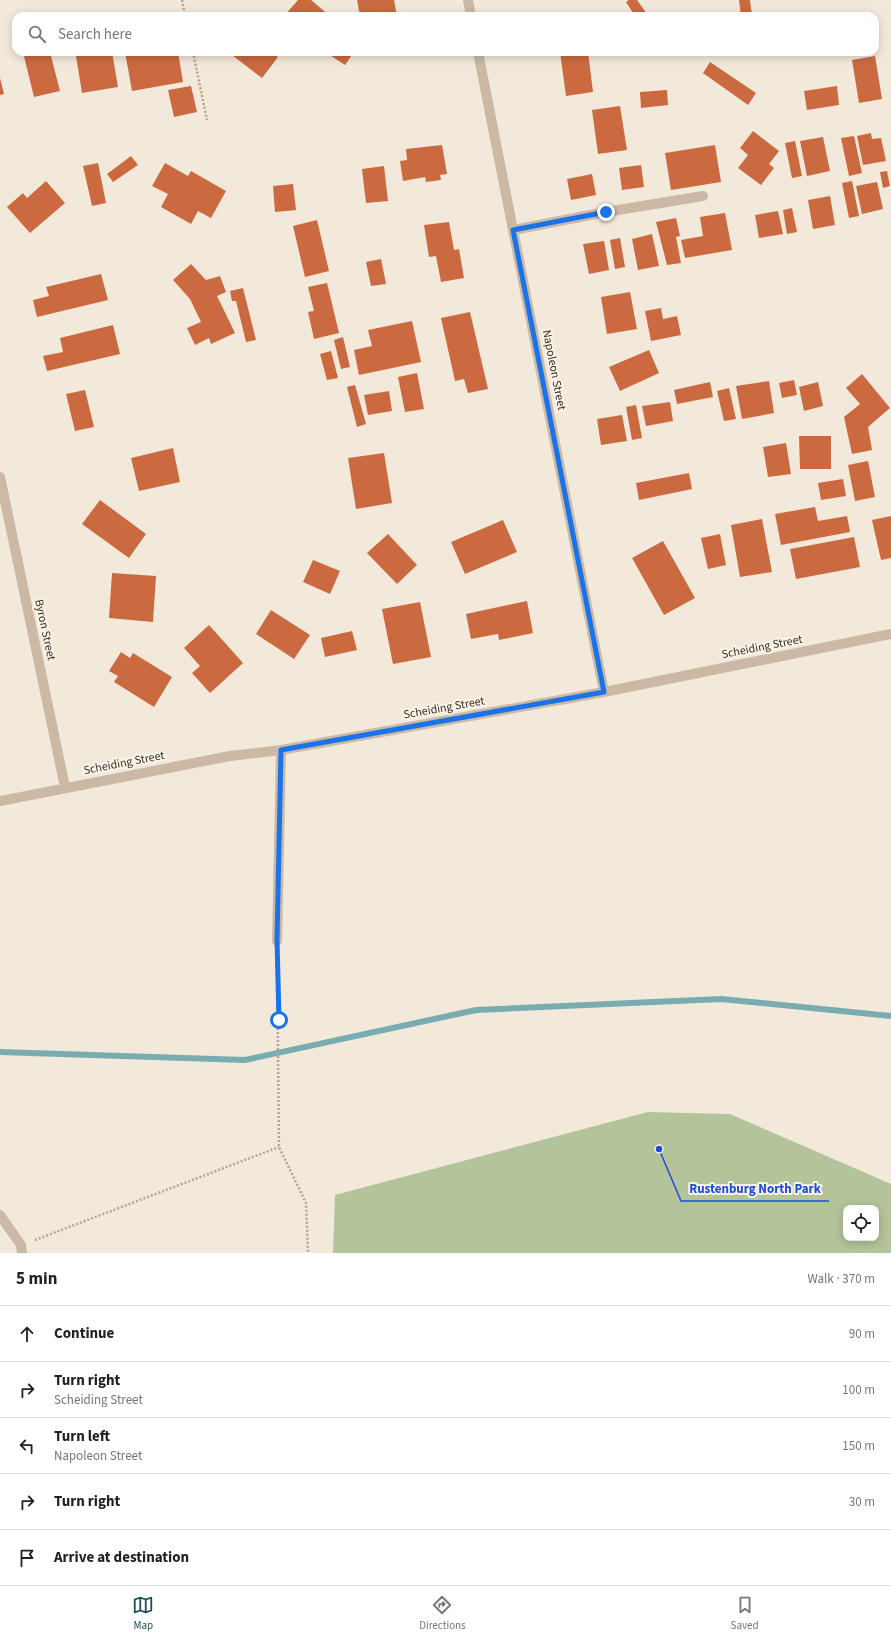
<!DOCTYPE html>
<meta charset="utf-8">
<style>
:root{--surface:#fff;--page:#f6f6f6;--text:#222;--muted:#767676;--line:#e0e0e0;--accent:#1b535b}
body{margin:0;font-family:"Source Sans 3",sans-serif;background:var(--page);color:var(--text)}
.controls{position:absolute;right:12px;bottom:12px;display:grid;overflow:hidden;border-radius:8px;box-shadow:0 2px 10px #0003}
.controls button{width:36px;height:36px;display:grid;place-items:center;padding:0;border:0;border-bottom:1px solid var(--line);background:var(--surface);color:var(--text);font:20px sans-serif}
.stop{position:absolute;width:12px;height:12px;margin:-9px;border:3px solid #1a73e8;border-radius:50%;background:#fff}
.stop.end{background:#1a73e8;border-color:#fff;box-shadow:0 1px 4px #0008}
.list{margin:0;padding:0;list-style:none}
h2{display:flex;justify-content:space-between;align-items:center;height:52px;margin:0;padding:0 16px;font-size:17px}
h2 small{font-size:13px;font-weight:400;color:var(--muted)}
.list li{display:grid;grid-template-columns:26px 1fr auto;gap:12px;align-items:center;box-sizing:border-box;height:56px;padding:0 16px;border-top:1px solid var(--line)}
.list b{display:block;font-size:15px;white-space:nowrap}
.list p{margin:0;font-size:13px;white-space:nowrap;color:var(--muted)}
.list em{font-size:13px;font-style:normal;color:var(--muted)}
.icon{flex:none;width:22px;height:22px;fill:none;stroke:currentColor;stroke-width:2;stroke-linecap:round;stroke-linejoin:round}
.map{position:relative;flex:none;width:891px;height:1253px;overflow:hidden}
.search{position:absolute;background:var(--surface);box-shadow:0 2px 10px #0003;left:12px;right:12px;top:12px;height:44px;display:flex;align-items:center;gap:10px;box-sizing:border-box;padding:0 14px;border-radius:12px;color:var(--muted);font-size:15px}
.sheet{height:332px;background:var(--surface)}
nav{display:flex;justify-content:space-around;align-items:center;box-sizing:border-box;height:56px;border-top:1px solid var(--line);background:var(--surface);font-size:11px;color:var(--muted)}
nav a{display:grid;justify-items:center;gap:2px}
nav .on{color:var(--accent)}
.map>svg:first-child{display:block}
.green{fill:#b3c39a;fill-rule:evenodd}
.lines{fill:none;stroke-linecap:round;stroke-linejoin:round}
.stream{stroke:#78acb1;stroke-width:6}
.building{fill:#cb6a40}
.path{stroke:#b7a390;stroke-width:2.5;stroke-dasharray:2 2;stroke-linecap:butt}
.lane{stroke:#cbb9a6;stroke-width:10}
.street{stroke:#cbb9a6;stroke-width:10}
.route{stroke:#1a73e8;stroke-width:5}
.labels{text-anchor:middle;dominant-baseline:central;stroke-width:4;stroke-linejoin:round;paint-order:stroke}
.street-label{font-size:12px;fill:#372d27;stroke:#faf3e7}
.leader{fill:none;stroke:#1d4ed8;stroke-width:1.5}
.callout-dot{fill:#1d4ed8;stroke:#faf3e7;stroke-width:1.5}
.callout-label{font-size:13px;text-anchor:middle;font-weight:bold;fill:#1d4ed8;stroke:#faf3e7;stroke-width:4;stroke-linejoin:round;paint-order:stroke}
</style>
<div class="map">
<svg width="891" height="1253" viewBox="0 0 891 1253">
<rect width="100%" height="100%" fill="#f3e9db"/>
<path class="green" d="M648,1112L730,1114L891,1184V1253H333L335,1195ZM846,1208H876V1238H846Z"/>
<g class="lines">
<path class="stream" d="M0,1052L245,1060L476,1010L721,999L891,1016"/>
</g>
<path class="building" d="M298,0H311L330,16H284Z
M357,0H394L397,16H360Z
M629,0H637L647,14L643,16H635L626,2Z
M739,0H750L752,16H741Z
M23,52H50L60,91L34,97Z
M99,52H112L118,87L82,93L76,56Z
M125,52H178L183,82L132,91Z
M228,52H271L278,57L262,78Z
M325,52H354L345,65Z
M560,52H588L593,92L566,96Z
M875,56L882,99L859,103L852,60Z
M710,62L756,93L748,105L703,73Z
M0,78L4,94L0,95Z
M191,86L197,112L174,117L168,90Z
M837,86L839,105L807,110L804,91Z
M667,90L668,105L641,108L640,92Z
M620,106L627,150L598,154L592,110Z
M753,131L779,151L769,164L774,168L761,185L738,168L748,155L740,148Z
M871,133L872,139L881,138L886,161L863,165L857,136Z
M854,136L862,173L849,176L841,138Z
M823,137L830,171L807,176L800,141Z
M795,141L802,176L792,178L785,143Z
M442,145L447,174L440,175L441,180L426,182L425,177L403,181L400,161L407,160L406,149Z
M715,145L721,182L671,190L665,153Z
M131,156L138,165L113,182L107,174Z
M98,163L106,203L92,206L83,166Z
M165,163L188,176L191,171L226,191L211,218L198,211L191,224L161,207L168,194L152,186Z
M641,165L644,187L622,190L619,168Z
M384,166L388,201L366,203L362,169Z
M887,171L890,186L883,188L880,172Z
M592,174L596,195L571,200L567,179Z
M46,181L65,203L30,233L7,207L23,193L27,198Z
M852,181L859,216L849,218L842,183Z
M877,182L883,209L862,214L856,186Z
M293,184L296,210L275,212L273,186Z
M830,196L835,225L813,229L808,200Z
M792,208L797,232L787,234L783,210Z
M778,211L783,234L759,238L755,215Z
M725,213L732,250L685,258L681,240L703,236L700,217Z
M676,218L680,236L676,237L681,263L667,265L656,222Z
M317,220L329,271L305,277L293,226Z
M449,222L454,250L459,249L464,278L441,282L436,256L429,257L424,225Z
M652,234L659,266L638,270L632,239Z
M620,238L625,267L615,269L610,240Z
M604,241L609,270L589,274L583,244Z
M381,259L386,284L371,286L366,262Z
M191,264L206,280L220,276L226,292L217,296L235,333L211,344L209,338L195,345L187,328L201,322L190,299L173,280Z
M101,274L108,300L37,317L33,300L49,296L46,287Z
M327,283L339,333L314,339L308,312L314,311L308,287Z
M243,288L256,340L246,342L236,301H232L230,291Z
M630,292L637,329L607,334L601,297Z
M661,308L663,319L677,316L681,335L651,341L645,311Z
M470,312L488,389L468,393L464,379L455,381L441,318Z
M412,321L421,362L359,375L354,350L372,346L368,330Z
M113,325L120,354L47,371L43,356L63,352L60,338Z
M343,337L350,367L341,369L334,340Z
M649,350L659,373L620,391L609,367Z
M331,351L338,378L327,380L320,354Z
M417,373L424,409L405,412L398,377Z
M862,374L890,408L868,427L872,450L852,454L844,417L860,404L846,388Z
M794,380L797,395L782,398L779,383Z
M769,381L774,413L742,419L736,386Z
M710,382L713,397L677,404L674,390Z
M818,382L823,406L804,411L799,387Z
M355,385L366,424L357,427L347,387Z
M729,388L736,419L724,421L717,391Z
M85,390L94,427L75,431L66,394Z
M389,391L392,411L368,415L364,395Z
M670,402L673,421L646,426L642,406Z
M636,405L642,438L632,440L626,407Z
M622,415L627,441L601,445L597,419Z
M799,436H831V469H800Z
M786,443L791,474L768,477L763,447Z
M173,448L180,482L139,491L131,458Z
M384,453L392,503L356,509L348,458Z
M868,461L875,497L855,501L848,465Z
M689,473L692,489L639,500L636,483Z
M843,479L846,496L821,500L818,483Z
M100,500L146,534L129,558L82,524Z
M815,507L818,521L847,516L850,532L781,545L775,514Z
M891,516V558L881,560L872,520Z
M762,519L772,572L740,577L731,525Z
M503,520L517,552L465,574L451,542Z
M388,534L417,565L397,584L367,553Z
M720,534L726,565L708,569L701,538Z
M854,537L860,567L796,579L790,549Z
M663,541L695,598L664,615L632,558Z
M313,560L340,571L330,594L303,582Z
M112,573L156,576L153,622L109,618Z
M527,601L533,633L499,640L498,634L471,639L466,614Z
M420,602L431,657L393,664L382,609Z
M271,610L310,635L294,659L256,634Z
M209,625L243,663L210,693L192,673L200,666L184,648Z
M352,631L357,650L325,657L321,638Z
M121,652L130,658L133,653L172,677L154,707L114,682L118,676L109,671Z"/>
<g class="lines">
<path class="path" d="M182,0L185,16
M193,52L207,120
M277,956L279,1147L306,1203L308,1253
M35,1240L279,1147"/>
<path class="lane" d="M277,941L281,750
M0,1215L21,1245L22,1253"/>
<path class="street" d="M468,0L471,16
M478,52L604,692
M513,230L606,212L703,196
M0,477L65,787
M0,801L230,756L281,750L604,692L891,634"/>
</g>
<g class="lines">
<path class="route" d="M279,1020L277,940L281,750L604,692L513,230L606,212"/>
</g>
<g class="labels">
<g class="street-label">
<text transform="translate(554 370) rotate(79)">Napoleon Street</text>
<text transform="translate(45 630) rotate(78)">Byron Street</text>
<text transform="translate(762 647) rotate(-11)">Scheiding Street</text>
<text transform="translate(444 708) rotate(-10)">Scheiding Street</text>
<text transform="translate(124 763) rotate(-11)">Scheiding Street</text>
</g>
</g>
<path class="leader" d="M659 1149L681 1201H829"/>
<circle class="callout-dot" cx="659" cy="1149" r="4"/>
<g class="callout-label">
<text x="755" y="1193">Rustenburg North Park</text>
</g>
</svg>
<div class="controls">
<button><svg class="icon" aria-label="locate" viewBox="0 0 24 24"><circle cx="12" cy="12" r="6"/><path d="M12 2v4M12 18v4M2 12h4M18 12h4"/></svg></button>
</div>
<div class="stop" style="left:279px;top:1020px"></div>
<div class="stop end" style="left:606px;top:212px"></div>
<div class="search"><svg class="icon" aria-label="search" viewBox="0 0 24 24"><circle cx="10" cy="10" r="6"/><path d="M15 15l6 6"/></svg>Search here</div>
</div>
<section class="sheet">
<h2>5 min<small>Walk · 370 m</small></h2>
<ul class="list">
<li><svg class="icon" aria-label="ahead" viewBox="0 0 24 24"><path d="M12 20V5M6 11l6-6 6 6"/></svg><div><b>Continue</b></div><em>90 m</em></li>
<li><svg class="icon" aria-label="right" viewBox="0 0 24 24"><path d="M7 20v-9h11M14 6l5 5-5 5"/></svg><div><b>Turn right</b><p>Scheiding Street</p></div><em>100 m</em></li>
<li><svg class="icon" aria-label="left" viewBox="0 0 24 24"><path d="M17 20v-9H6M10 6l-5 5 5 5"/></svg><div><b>Turn left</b><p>Napoleon Street</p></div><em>150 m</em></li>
<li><svg class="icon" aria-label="right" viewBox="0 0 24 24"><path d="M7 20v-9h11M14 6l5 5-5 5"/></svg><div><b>Turn right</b></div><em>30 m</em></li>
<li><svg class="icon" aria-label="arrive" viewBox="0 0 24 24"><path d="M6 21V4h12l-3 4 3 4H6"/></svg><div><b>Arrive at destination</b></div></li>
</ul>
</section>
<nav>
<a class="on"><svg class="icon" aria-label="map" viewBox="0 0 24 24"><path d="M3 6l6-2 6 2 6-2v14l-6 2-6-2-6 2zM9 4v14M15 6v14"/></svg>Map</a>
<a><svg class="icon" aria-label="directions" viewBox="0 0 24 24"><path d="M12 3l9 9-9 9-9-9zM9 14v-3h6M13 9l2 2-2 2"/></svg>Directions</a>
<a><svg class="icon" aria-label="saved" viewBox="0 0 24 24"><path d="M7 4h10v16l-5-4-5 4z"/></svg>Saved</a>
</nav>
